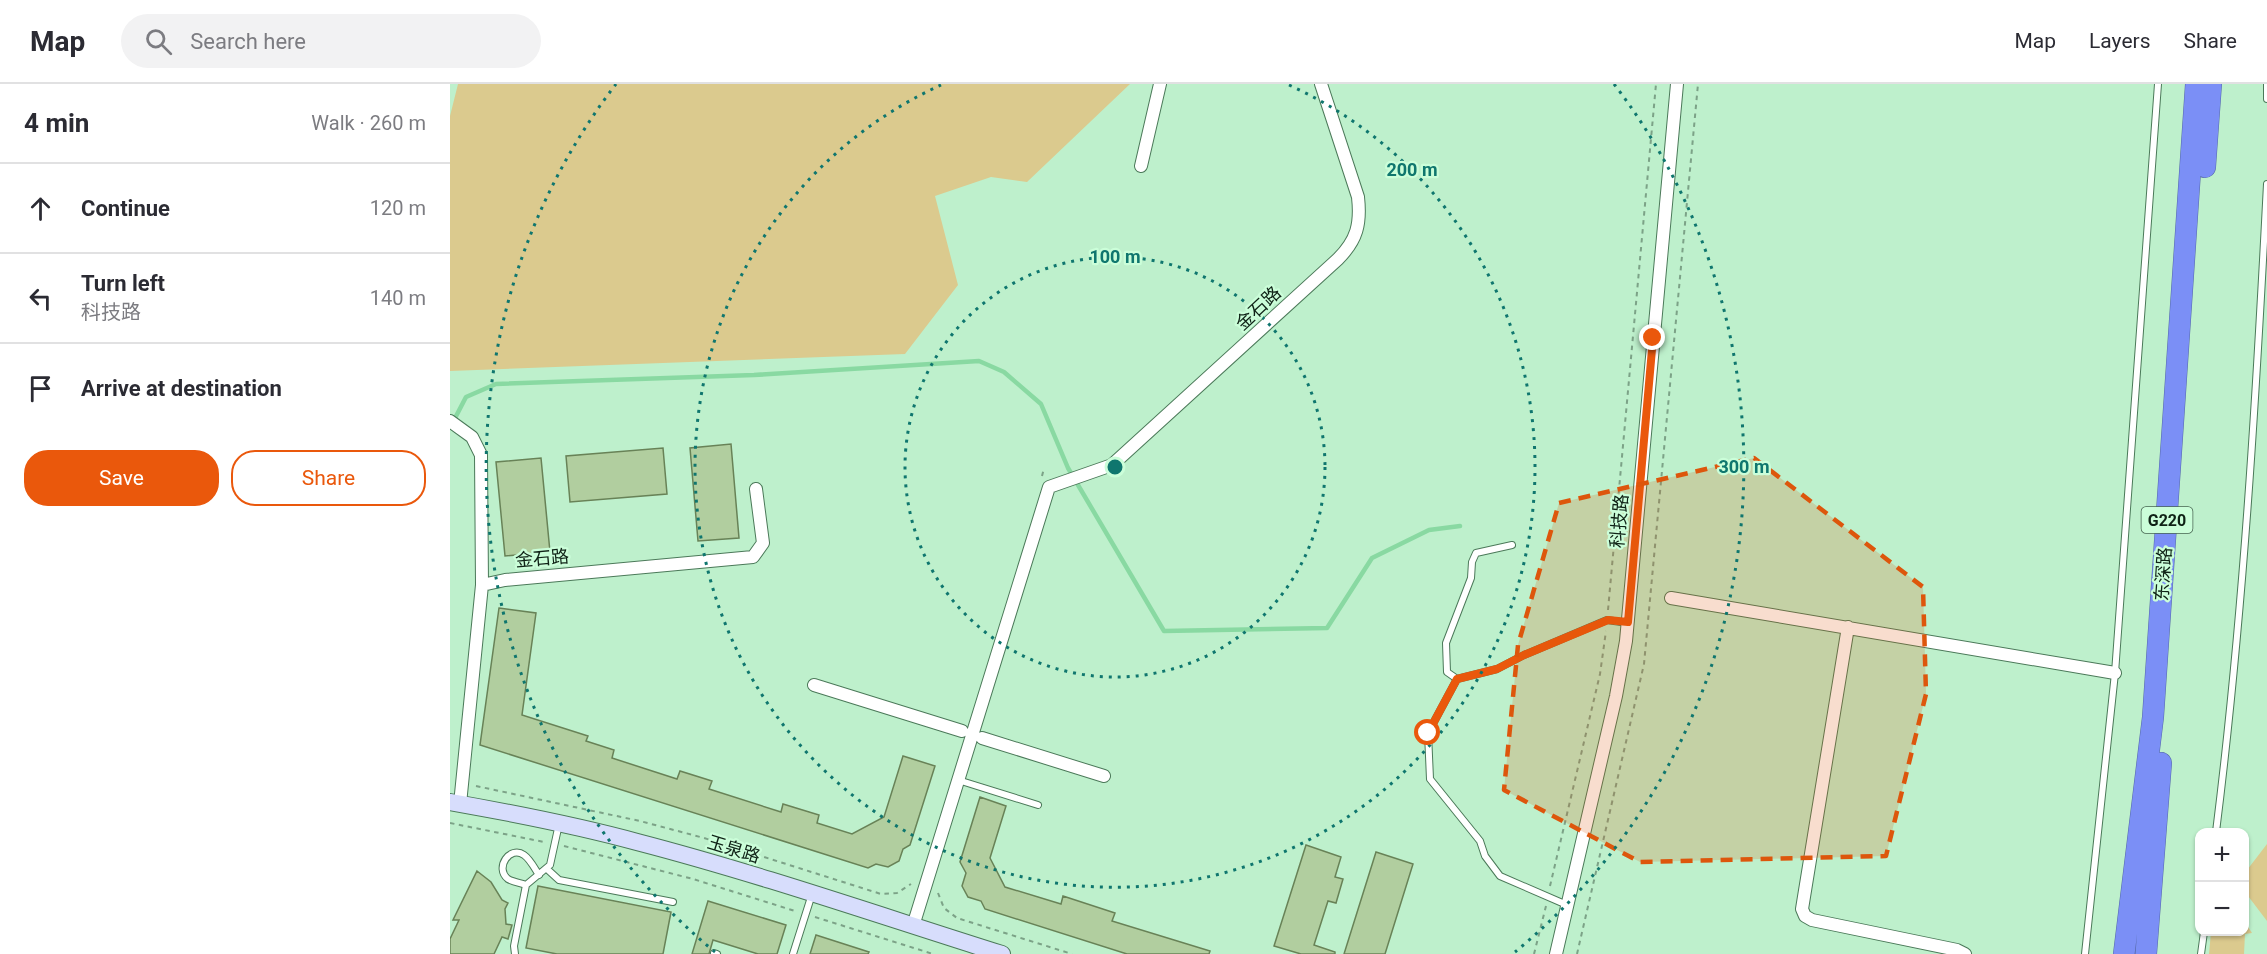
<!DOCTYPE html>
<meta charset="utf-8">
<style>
:root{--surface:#fff;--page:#f2f2f3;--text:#2b2b33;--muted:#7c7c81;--line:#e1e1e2;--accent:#ea580c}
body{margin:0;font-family:Roboto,"Noto Sans SC",sans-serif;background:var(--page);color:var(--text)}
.controls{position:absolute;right:18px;bottom:18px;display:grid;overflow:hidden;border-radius:12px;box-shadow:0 2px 4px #0004}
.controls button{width:54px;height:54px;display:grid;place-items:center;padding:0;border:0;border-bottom:2px solid var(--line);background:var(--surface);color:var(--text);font:30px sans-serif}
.stop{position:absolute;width:18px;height:18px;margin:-14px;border:4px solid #ea580c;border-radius:50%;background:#fff}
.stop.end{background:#ea580c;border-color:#fff;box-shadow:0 2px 6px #0008}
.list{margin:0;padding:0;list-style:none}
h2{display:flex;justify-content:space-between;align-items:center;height:78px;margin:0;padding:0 24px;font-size:26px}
h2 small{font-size:20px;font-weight:400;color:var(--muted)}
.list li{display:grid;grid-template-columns:39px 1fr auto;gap:18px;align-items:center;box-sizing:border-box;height:90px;padding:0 24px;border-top:2px solid var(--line)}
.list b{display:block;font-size:22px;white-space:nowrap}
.list p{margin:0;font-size:20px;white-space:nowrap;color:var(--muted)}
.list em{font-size:20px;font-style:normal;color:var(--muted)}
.actions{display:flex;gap:12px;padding:18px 24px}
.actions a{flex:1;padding:14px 0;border:2px solid var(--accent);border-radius:24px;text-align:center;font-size:21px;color:var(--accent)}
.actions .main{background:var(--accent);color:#fff}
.icon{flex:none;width:33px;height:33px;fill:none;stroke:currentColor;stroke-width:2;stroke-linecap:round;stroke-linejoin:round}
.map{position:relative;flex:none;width:1817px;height:870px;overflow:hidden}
header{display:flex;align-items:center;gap:36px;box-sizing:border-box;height:84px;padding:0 30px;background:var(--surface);border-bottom:2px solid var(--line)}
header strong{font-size:28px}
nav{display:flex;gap:33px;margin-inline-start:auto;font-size:21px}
.search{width:420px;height:54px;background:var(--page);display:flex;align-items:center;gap:15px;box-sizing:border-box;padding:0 21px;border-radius:33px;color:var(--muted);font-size:22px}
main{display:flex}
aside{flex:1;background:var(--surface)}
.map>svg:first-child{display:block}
.green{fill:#dbca8e}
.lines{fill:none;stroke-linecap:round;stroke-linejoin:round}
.stream{stroke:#89d9a2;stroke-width:4.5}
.building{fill:#b1ce9f;stroke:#688257;stroke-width:1.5}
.lane-casing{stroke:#4b7959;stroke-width:8}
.street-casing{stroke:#4b7959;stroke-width:14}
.secondary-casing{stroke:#4b7959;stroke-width:18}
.highway-casing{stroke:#5569a8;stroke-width:22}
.path{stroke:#7ca287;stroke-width:2;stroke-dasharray:4.5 4.5;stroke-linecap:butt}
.lane{stroke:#fff;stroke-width:6}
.street{stroke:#fff;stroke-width:12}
.secondary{stroke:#d7ddfc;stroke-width:16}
.highway{stroke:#7b8ff6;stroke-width:21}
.route{stroke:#ea580c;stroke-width:8}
.marked{fill:#dd560c;fill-opacity:0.2;stroke:#dd560c;stroke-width:4.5;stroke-dasharray:12 8;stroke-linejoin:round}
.ring{fill:none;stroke:#0f766e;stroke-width:3;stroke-dasharray:3 6}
.labels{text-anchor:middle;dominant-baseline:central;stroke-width:4.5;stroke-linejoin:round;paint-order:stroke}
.shield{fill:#cbfed9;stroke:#476450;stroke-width:1.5}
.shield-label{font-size:16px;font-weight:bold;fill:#0f2216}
.street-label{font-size:18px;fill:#0f2216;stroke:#cbfed9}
.centre{fill:#0f766e;stroke:#cbfed9;stroke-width:3}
.ring-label{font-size:18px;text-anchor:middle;font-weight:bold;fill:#0f766e;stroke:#cbfed9;stroke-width:4.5;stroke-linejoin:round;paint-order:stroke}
</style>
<header>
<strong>Map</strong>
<div class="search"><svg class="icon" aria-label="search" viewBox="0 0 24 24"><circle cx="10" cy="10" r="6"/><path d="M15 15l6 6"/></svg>Search here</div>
<nav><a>Map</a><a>Layers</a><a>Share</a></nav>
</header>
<main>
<aside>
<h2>4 min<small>Walk · 260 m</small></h2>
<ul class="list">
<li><svg class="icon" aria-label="ahead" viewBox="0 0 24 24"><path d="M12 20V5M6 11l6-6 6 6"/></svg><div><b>Continue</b></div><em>120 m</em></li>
<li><svg class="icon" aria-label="left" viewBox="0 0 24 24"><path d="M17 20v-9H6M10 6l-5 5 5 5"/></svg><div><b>Turn left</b><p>科技路</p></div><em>140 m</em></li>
<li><svg class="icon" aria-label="arrive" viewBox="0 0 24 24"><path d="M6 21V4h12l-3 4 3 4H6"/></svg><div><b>Arrive at destination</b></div></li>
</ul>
<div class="actions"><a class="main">Save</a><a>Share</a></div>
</aside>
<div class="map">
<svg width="1817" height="870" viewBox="0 0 1817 870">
<rect width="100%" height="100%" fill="#bef0cc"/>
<path class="green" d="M8,0H680L577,98L541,93L485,112L508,201L455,270L0,287V32Z
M1817,760V837L1795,808L1794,790Z
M1795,838L1802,849L1795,850L1794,870H1759L1761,848H1794Z"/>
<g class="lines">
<path class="stream" d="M3,338L16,313L46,300L304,291L529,277L554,288L591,320L618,384L714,547L877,544L922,474L979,446L1010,442"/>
</g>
<path class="building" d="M281,360L289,454L248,457L240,364Z
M213,364L217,410L120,418L116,372Z
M91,374L100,468L55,472L46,378Z
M49,524L86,529L72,631L138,652L136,657L164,666L162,674L227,695L230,687L262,697L259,705L331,728L333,720L369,731L367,739L402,750L434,733L453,672L485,682L460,761L453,765L449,777L438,783L426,780L418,784L30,661Z
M530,713L556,722L540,774L555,803L611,820L613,812L665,829L662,837L760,867L759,870H677L535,825L531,817L518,813L512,802L516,789L510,778Z
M856,761L891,773L885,793L893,795L886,819L878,817L864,861L885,868V870H851L824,862Z
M926,768L963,780L935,870H894Z
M27,787L41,798L52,816L58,819L55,825L56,840L62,841L58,855L52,853L44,870H0V855L9,836H3Z
M88,802L221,828L213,870H107L76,864Z
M258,817L336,841L327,870H308L263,856L259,870H242Z
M366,851L419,868L418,870H360Z"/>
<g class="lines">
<g class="lane-casing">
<path id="lane" d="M1817,0V15
M1007,595L997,588L996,559L1021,494L1022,478L1026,469L1062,461
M508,696L588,721
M1766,748C1793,533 1806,316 1817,100
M97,785L109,796L223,818
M76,801C70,799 63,798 58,795C44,784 60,761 74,771C80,775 85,785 89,791
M1117,821L1050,792L1035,772L1030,757L980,695L978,649L1007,595L1047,585L1074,571L1157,536L1178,539
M264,869L267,870
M65,870L64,862L76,801L100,781L109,740
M343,870L362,810
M1635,870L1665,589L1708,0
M1751,870L1754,848"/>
</g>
<g class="street-casing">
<path id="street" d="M691,82L710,0
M0,337L22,353L31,371L32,501
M1221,514L1665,589
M1398,543L1352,825L1355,832L1362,836L1507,866L1515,870
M364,601L512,647
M532,654L654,692
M10,720L32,501L55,496L303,473L313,459L306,405
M463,842L599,403L662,381L888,175C907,156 911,140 908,113L871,0
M1106,870L1166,612L1176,557L1227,0"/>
</g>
<g class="secondary-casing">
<path id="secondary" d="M0,718C62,729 125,741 187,758C310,790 431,832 552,870"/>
</g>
<g class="highway-casing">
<path id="highway" d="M1755,83L1761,0
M1674,870L1703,633L1746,0
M1696,870L1711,679"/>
</g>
<path class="path" d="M592,392L594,384
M1158,526L1206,0
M26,702L190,737L254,754L431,810L447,809L461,800
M0,739L94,758
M114,762L243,795L345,827
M1100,802L1150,590L1156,547
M488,809L494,824L507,834L622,870
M365,833L483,870
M1084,870L1096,822
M1127,870L1194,580L1248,0"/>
<use href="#lane" class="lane"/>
<use href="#street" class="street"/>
<use href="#secondary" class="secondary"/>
<use href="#highway" class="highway"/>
</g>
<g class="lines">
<path class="route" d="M978,649L1007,595L1047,585L1074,571L1158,536L1178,538L1203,254"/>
</g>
<path class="marked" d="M1304,374L1473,503L1476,610L1436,772L1190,778L1054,706L1068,561L1109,419Z"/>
<g class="ring">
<circle cx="665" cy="383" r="210"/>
<path d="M839 1A420 420 0 1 1 491 1"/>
<path d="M265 868A629 629 0 0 1 166 0M1164 0A629 629 0 0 1 1065 868"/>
</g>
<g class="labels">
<rect class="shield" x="1691.5" y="423" width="51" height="26" rx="4.5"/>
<g class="shield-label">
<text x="1717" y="436">G220</text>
</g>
<g class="street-label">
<text transform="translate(808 224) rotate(-43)">金石路</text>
<text transform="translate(1169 437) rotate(-85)">科技路</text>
<text transform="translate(92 474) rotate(-5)">金石路</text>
<text transform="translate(1713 490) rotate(-86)">东深路</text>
<text transform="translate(284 765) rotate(17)">玉泉路</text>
</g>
</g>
<circle cx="665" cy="383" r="9" class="centre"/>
<g class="ring-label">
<text x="962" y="92">200 m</text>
<text x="665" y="179">100 m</text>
<text x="1294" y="389">300 m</text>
</g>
</svg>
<div class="controls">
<button>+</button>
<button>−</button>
</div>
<div class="stop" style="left:978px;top:649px"></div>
<div class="stop end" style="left:1203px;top:254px"></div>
</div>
</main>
